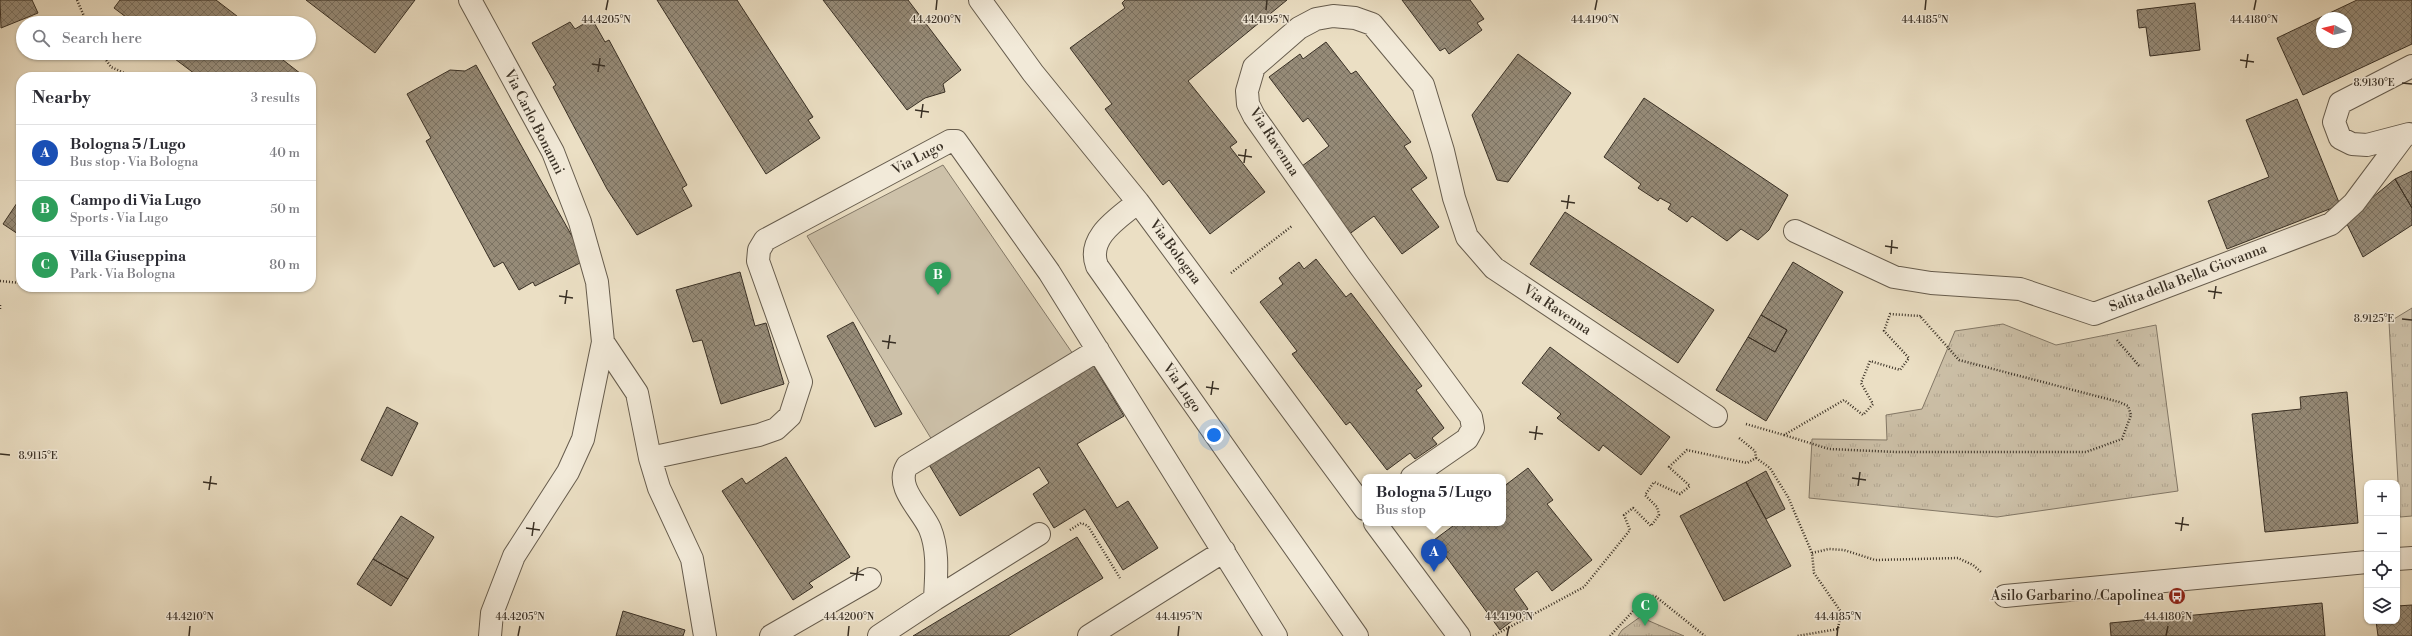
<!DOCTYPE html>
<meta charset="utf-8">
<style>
:root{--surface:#fff;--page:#f2f2f3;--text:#2b2b33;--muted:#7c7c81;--line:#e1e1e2;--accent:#8f2418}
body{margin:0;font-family:"Libre Bodoni",serif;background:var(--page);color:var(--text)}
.controls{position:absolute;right:12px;bottom:12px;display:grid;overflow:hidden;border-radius:8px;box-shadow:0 1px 3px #0004}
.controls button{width:36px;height:36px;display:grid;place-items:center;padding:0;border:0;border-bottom:1px solid var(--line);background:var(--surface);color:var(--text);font:20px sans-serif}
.compass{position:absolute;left:2316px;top:12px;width:36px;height:36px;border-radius:50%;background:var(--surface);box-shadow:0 1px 3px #0004;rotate:278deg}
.you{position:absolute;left:1214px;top:435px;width:14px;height:14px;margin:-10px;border:3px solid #fff;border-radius:50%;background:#1a73e8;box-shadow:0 0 0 6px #1a73e833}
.badge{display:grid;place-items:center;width:26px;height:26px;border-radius:50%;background:var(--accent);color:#fff;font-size:13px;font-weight:700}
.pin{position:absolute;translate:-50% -33px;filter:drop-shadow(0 1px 2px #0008)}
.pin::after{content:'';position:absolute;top:21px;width:14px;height:12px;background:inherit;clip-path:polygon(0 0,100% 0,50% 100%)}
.popup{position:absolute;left:1362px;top:474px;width:144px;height:52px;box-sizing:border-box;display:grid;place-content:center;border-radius:8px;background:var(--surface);filter:drop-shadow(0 1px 3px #0005);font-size:13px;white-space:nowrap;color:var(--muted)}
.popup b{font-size:15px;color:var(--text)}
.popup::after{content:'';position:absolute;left:50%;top:100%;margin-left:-8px;border:8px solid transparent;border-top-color:var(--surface)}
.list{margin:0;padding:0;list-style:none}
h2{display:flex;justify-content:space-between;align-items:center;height:52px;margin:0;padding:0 16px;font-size:17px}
h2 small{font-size:13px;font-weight:400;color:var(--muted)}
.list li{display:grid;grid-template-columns:26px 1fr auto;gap:12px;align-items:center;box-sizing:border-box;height:56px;padding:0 16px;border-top:1px solid var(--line)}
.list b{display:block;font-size:15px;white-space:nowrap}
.list p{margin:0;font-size:13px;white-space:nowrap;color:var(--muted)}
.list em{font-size:13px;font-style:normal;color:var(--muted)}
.icon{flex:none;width:22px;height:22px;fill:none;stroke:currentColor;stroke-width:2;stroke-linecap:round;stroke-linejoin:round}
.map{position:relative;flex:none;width:2412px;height:636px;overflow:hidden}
.search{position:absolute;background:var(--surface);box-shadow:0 1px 3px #0004;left:16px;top:16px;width:300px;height:44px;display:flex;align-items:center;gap:10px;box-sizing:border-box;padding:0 14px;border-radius:22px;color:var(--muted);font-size:15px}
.panel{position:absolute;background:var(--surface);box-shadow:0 1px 3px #0004;left:16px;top:72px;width:300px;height:220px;border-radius:16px}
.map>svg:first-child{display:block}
.grass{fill:#cdc1a9;stroke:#837867}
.park{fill:url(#park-tufts);stroke:#837867}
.building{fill:url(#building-cross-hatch);stroke:#393025;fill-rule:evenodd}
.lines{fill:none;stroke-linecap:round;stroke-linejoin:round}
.minor-casing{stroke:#665c4d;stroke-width:24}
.path{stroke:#393025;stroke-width:2.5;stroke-dasharray:1 2;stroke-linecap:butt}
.minor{stroke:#f2ead9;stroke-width:22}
.ticks{fill:none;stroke:#393025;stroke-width:1.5}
.labels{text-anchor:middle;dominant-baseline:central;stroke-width:3;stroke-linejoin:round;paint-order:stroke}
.street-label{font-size:14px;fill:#393025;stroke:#f2ead9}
.poi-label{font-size:14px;fill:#393025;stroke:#f2ead9;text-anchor:end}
.ticks-label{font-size:10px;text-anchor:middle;fill:#393025;stroke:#f2ead9;stroke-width:3;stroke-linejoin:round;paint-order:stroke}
</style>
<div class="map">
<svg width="2412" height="636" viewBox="0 0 2412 636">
<defs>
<pattern id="park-tufts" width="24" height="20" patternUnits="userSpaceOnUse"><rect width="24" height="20" fill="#cdc1a9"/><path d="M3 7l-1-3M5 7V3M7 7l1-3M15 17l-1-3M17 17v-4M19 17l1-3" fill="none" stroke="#b1a691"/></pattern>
<pattern id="building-cross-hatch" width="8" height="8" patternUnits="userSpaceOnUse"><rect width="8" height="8" fill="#968b78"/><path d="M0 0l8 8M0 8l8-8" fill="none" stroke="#7b7262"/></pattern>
</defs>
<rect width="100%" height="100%" fill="#ebdfc4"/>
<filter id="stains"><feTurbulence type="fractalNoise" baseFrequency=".005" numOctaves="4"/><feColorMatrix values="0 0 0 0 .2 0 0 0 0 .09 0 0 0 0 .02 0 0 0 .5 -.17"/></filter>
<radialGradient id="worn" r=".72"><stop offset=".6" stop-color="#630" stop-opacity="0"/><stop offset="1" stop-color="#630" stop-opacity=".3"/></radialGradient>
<path class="grass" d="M943,165L1073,354L932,440L807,236Z"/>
<path class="park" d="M2412,308V516L2400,517L2389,322Z
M2003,324L2056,345L2156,325L2178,491L1997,517L1809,498L1812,439L1887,440L1886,415L1922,409L1955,331Z
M1640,617L1684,636H1618L1622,630Z"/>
<path class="building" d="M0,0H32L38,13L1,28Z
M120,0H216L246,23H134L114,8Z
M306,0H415L375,53Z
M657,0H737L813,117L808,120L820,138L766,174Z
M823,0H908L961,70L943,84L945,92L925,98L907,110Z
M1125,0H1287L1188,81L1237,142L1230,147L1265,192L1210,234L1169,180L1163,185L1105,109L1112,104L1070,48L1125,8L1122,3Z
M1402,0H1470L1484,19L1477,23L1482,30L1449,54L1445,48L1440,51Z
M2357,0H2412V44L2303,95L2277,38ZM2322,18H2346V42H2322Z
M2195,3L2200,50L2150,56L2146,27L2139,28L2137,10Z
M592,19L605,42L609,40L687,185L682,188L692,206L637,235L607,189L553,87L556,85L532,43L570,22L575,29Z
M1326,42L1351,74L1356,71L1411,142L1404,146L1427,178L1411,189L1439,227L1402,254L1374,216L1348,235L1298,169L1329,146L1308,118L1303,122L1269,77L1300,54L1303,59Z
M167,53H274L305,77H199Z
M1518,54L1571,93L1508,182L1497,180L1472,115Z
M476,65L577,245L580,263L535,286L533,282L519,290L503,262L494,267L426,141L431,138L407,94L450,70L465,71Z
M1644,98L1788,195L1769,230L1758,240L1741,229L1727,241L1692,216L1687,222L1668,209L1671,204L1660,198L1658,201L1638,188L1641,184L1604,157Z
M2297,99L2340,205L2227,249L2208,201L2269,177L2246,120Z
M2412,171V208L2395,179Z
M2395,179L2412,208V225L2363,257L2345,220Z
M21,197V236L3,224Z
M1565,212L1714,310L1678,363L1530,264Z
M1316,259L1346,297L1351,293L1422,386L1416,390L1444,428L1432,438L1437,444L1415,459L1410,453L1387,470L1350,422L1346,425L1292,354L1297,351L1260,302L1283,284L1279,278L1299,262L1304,269Z
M1793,262L1843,292L1766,421L1716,390L1748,337L1775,352L1787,330L1761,315Z
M740,272L755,326L766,323L784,384L721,404L702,340L693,342L676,290Z
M1761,315L1787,330L1775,352L1748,337Z
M853,322L902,414L875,427L827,336Z
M1550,347L1670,437L1641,475L1603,445L1599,451L1557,418L1561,414L1522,383Z
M1092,363L1124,416L1077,444L1117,508L1128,501L1158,548L1123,570L1085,509L1054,528L1033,494L1049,483L1039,467L960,516L928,463Z
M2347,392L2358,523L2265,532L2252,414L2301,409L2300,397Z
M387,407L418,423L392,476L361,460Z
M786,457L850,557L809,583L813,587L793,600L722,491L742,478L746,484Z
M1528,468L1553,500L1547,504L1592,560L1552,591L1537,571L1514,589L1528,609L1500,630L1434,540L1457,523H1503V487Z
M1766,471L1785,509L1766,519L1746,482Z
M1746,482L1791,566L1724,601L1680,516Z
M401,516L434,537L408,579L373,559Z
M1077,537L1103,578L1008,636H913Z
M373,559L408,579L391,606L357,584Z
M2322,603L2325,636H2111L2110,623Z
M2412,605V636H2378L2376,621H2397V606Z
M623,611L685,630L683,636H616Z"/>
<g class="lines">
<g class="minor-casing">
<path id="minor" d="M470,0L553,152L580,222L597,282L603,342L583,439L568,472L514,556L492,613L490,636
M980,0L1033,73L1138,202L1365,509
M2409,134L2367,145L2352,144L2340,138L2334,122L2340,103L2412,66
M1138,202C1119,218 1086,237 1097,266L1357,636
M1795,231L1894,277L1931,283L2020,289L2094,314L2331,224L2354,203L2404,136
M603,342L637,393L650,458L659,488L692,559L705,636
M650,458L759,435L776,429L790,416L801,382L758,261L759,250L765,240L950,141H956L1049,272L1276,636
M1412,477L1467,439L1473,428L1471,417L1359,265L1254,116L1248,104L1247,91L1254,67L1299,28L1316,19L1333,16L1355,18L1372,24L1423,85L1443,151L1454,198L1467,237L1494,268L1716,416
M1375,523L1459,636
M2397,559L2412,558
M2005,596L2367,562
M935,599L1039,534
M771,636L870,579
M879,636L935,599C936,576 939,551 930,529C922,510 894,487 907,466L1098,350
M1089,636L1224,551"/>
</g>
<path class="path" d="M77,0L87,23
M101,53L111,67L133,77
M1231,273L1292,226
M0,281L21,283
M0,305V310
M2117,340L2140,367
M1746,424L1784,435L1844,400L1863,415L1873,404L1861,383L1870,361L1900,370L1909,358L1884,331L1890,314L1920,316L1921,314
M1784,435L1829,449L1896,452H2086L2122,439L2131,415L2128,406L2119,402L1959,360L1920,316
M1756,458L1770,468L1788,497L1812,553L1814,573L1841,612L1838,629L1797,636
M1070,530L1081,523L1088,526L1120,578
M1812,553L1829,549L1844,550L1875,560L1958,558L1973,565L1982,573
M1493,636L1584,587L1630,530L1624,515L1633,508L1651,526L1659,515L1657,507L1645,495L1654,482L1680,494L1690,486L1669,467L1687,450L1747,463L1756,458L1755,451L1739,438
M1610,636L1647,596H1655L1705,636"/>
<use href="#minor" class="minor"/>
</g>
<path class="ticks" d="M606,10L608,0M936,10L937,0M1266,10L1267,0M1595,10L1597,0M1925,10L1926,0M2254,10L2256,0M2240,60L2254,62M592,64L605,66M2246,68L2248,54M598,72L600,58M2402,83L2412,84M915,110L929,112M921,118L923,104M1238,155L1252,157M1244,163L1246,149M1561,201L1575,203M1567,209L1569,195M1885,246L1898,248M1891,254L1892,240M2208,291L2222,293M559,296L573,298M2214,299L2216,286M565,304L567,290M2402,319L2412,320M882,341L896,343M888,349L890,335M1206,387L1219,389M1211,395L1213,381M1529,432L1543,434M1535,440L1537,426M0,454L10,455M1852,478L1866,480M203,482L217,484M1858,486L1860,472M209,490L211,476M2175,523L2189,525M526,528L540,530M2181,531L2183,517M532,536L534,522M850,573L864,575M856,581L858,567M189,636L190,626M518,636L520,626M848,636L849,626M1178,636L1179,626M1507,636L1509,626M1837,636L1838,626M2166,636L2168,626"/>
<defs>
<g id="bus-disc" transform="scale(0.9)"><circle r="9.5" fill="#8f2418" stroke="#f2ead9"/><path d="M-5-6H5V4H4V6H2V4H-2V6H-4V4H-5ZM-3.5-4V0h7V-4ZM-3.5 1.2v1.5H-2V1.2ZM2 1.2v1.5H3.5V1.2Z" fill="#fff"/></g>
</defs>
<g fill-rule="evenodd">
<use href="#bus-disc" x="2177" y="596"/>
</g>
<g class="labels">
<g class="street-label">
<text transform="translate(534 122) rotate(63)">Via Carlo Bonanni</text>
<text transform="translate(1274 142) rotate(57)">Via Ravenna</text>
<text transform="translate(918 158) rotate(-28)">Via Lugo</text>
<text transform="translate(1175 252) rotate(53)">Via Bologna</text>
<text transform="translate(2188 278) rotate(-21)">Salita della Bella Giovanna</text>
<text transform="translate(1557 310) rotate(34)">Via Ravenna</text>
<text transform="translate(1182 388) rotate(55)">Via Lugo</text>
</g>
<g class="poi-label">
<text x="2164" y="596">Asilo Garbarino / Capolinea</text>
</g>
</g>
<g class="ticks-label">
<text x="606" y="23">44.4205°N</text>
<text x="936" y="23">44.4200°N</text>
<text x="1266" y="23">44.4195°N</text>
<text x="1595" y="23">44.4190°N</text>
<text x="1925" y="23">44.4185°N</text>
<text x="2254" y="23">44.4180°N</text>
<text x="2374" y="86">8.9130°E</text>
<text x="2374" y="322">8.9125°E</text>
<text x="38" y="459">8.9115°E</text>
<text x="190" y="620">44.4210°N</text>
<text x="520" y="620">44.4205°N</text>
<text x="849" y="620">44.4200°N</text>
<text x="1179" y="620">44.4195°N</text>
<text x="1509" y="620">44.4190°N</text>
<text x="1838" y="620">44.4185°N</text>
<text x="2168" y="620">44.4180°N</text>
</g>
<rect width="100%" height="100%" filter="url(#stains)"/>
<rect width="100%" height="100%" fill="url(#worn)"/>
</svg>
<div class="controls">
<button>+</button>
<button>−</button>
<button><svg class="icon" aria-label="locate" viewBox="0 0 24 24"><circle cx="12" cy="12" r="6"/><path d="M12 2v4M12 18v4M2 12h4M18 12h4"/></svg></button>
<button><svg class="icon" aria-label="layers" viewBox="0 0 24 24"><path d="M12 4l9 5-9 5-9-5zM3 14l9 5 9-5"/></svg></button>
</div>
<svg class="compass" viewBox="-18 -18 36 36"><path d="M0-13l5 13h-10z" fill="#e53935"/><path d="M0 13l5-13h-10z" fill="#7c7c81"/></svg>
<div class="you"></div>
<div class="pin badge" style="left:1434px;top:572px;background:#1a4fb4">A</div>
<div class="popup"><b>Bologna 5 / Lugo</b>Bus stop</div>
<div class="pin badge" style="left:938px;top:295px;background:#2e9e5b">B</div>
<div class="pin badge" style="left:1645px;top:626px;background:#2e9e5b">C</div>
<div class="search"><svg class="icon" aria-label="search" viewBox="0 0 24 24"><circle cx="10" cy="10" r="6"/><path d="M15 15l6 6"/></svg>Search here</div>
<section class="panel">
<h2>Nearby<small>3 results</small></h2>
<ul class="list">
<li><span class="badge" style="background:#1a4fb4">A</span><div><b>Bologna 5 / Lugo</b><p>Bus stop · Via Bologna</p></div><em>40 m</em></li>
<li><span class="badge" style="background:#2e9e5b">B</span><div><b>Campo di Via Lugo</b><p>Sports · Via Lugo</p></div><em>50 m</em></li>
<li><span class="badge" style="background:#2e9e5b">C</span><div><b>Villa Giuseppina</b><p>Park · Via Bologna</p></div><em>80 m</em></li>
</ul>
</section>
</div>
